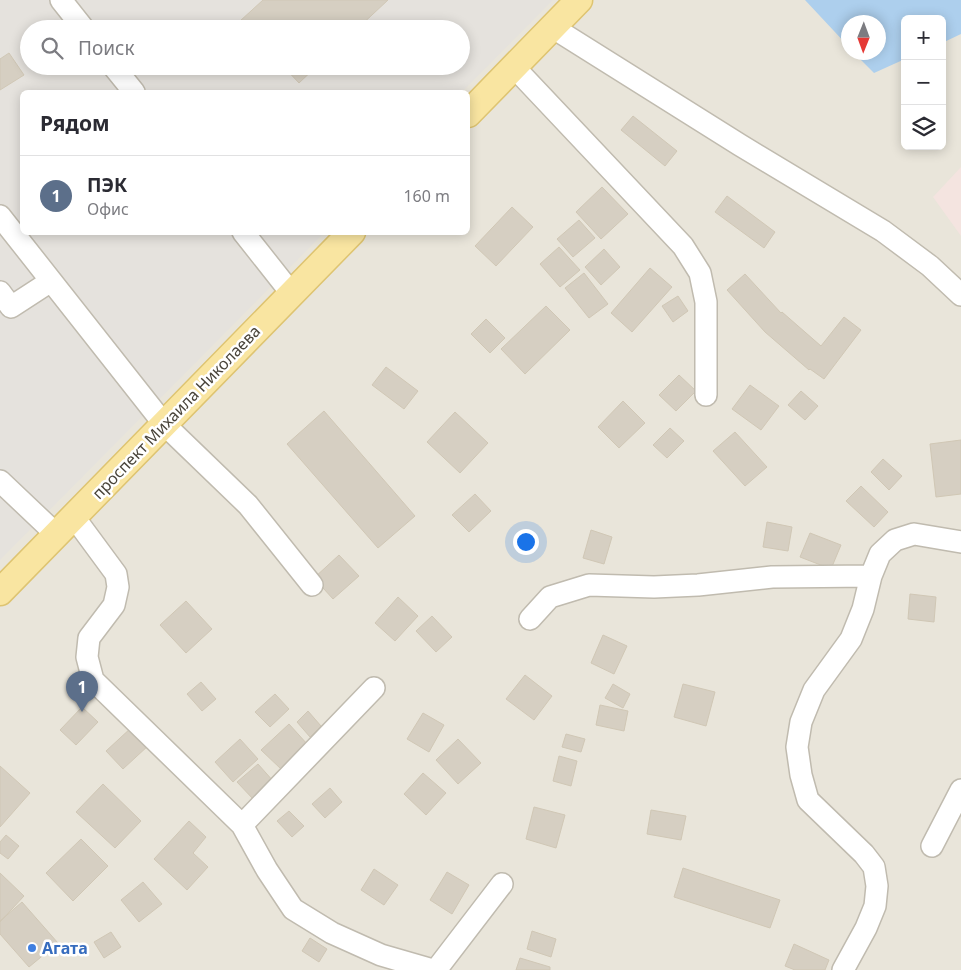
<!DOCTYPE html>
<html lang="ru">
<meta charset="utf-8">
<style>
:root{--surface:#fff;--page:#f2f2f3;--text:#2b2b33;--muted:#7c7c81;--line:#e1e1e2;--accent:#2563eb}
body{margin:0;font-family:"Noto Sans",sans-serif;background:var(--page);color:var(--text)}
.controls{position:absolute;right:15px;top:15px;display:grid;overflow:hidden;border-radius:8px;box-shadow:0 2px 12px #0003}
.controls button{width:45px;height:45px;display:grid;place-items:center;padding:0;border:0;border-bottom:1px solid var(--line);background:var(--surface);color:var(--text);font:25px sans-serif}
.compass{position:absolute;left:841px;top:15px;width:45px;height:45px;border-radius:50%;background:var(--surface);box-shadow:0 2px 12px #0003;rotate:181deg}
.you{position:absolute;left:525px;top:541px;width:18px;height:18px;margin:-12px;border:4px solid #fff;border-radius:50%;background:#1a73e8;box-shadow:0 0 0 8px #1a73e833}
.badge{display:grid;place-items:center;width:32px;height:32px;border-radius:50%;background:var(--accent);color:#fff;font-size:16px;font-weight:700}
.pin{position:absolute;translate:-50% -41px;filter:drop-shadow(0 1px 2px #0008)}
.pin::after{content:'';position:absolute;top:26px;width:18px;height:15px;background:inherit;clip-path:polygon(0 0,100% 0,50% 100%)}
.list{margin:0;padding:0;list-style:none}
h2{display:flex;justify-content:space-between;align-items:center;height:65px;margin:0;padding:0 20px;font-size:21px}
h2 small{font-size:16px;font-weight:400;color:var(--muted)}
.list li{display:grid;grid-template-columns:32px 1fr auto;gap:15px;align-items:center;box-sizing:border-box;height:80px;padding:0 20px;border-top:1px solid var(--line)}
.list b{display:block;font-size:19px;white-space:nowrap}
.list p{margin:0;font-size:16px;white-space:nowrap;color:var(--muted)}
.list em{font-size:16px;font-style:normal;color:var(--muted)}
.icon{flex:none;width:28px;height:28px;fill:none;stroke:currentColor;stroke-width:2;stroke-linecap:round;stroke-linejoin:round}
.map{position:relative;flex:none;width:961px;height:970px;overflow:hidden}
.search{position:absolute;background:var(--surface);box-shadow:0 2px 12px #0003;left:20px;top:20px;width:450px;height:55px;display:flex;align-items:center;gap:12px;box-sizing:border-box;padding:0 18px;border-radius:28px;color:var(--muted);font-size:19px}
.panel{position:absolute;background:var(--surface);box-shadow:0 2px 12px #0003;left:20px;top:90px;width:450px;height:145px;border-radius:8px}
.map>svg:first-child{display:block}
.residential{fill:#e9e5da;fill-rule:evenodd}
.industrial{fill:#e5e2dd;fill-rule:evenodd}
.medical{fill:#f4e4e0}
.water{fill:#adcfed}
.building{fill:#d6cfc2;stroke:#d0c7b5}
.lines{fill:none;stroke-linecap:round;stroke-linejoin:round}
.minor-casing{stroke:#c0bbaf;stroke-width:24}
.major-casing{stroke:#dec471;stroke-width:29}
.minor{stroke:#fff;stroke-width:21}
.major{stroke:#f9e5a1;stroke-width:26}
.shop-dot{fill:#3f7fe0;stroke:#fff;stroke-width:2}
.labels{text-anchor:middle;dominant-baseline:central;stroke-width:5;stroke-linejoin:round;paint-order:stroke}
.street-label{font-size:16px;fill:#49443a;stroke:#fff}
.shop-label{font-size:16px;font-weight:bold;fill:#366cbe;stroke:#fff;text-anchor:start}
</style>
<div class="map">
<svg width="961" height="970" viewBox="0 0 961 970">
<rect width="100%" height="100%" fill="#f5f3ec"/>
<path class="residential" d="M0,0H961V970H0ZM905,19H942V146H905ZM848,22H878V52H848ZM29,29H461V66H29ZM22,92H468V232H22Z"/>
<path class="industrial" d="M0,0H553L462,92H22V232L324,233L0,560ZM29,29H461V66H29Z"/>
<path class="medical" d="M961,167V236L933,197Z"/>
<path class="water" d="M805,0H961V34L942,43V19H905V59L874,73L854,53L878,52V22H848V46Z"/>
<path class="building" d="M263,0H388L357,29H247L240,21Z
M9,53L24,75L0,90V59Z
M283,66H317L299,83Z
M633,116L677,151L665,166L621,130Z
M602,187L628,214L601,239L576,212Z
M727,196L775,232L764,248L715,212Z
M512,207L533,227L496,266L475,246Z
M579,220L595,238L573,257L557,239Z
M559,247L580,270L560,287L540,264Z
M604,249L620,267L601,285L585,267Z
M650,268L672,287L632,332L611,313Z
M584,273L608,304L589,318L565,288Z
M745,274L781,313L782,312L821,346L844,317L861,330L824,379L810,369L809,370L765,332L727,290Z
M678,296L688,311L673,322L662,306Z
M546,306L570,330L525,374L501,349Z
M486,319L505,338L490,353L471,334Z
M386,367L418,391L404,409L372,385Z
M679,375L696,391L676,411L659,395Z
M750,385L779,406L761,430L732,409Z
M801,391L818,406L805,420L788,405Z
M623,401L645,423L619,448L598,427Z
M324,411L415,516L378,548L287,444Z
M455,412L488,443L460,473L427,442Z
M670,428L684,441L667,458L653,445Z
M735,432L767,467L745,486L713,451Z
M961,440V494L936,497L930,444Z
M883,459L902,476L889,490L871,472Z
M861,486L888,512L874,527L846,501Z
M475,494L491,511L469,532L452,515Z
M767,522L792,527L788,551L763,547Z
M591,530L612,537L604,564L583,558Z
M810,533L841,545L831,569L800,557Z
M339,555L359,576L333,599L314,578Z
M910,594L936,597L934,622L908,619Z
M398,597L418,616L395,641L375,623Z
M186,601L212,629L186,653L160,625Z
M432,616L452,637L436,652L416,631Z
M603,635L627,646L614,674L591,663Z
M525,675L552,696L534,720L506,699Z
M201,682L216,699L202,711L187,694Z
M613,684L630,694L623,708L605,698Z
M683,684L715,692L706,726L674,717Z
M275,694L289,709L270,727L255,712Z
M600,705L628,711L624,731L596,725Z
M82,707L98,722L76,745L60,730Z
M308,711L321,726L310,737L297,722Z
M423,713L444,725L429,752L407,739Z
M289,724L308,745L281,769L261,750Z
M132,727L149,745L123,769L106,751Z
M566,734L585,739L581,752L562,747Z
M240,739L258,759L233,782L215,762Z
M458,739L481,763L458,784L436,760Z
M559,756L577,761L571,786L553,781Z
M258,764L274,782L254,800L237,782Z
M0,766L30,793L0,827Z
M423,773L446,793L426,815L404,794Z
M103,784L141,821L115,848L76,812Z
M330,788L342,802L325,818L312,804Z
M534,807L565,815L556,848L526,839Z
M651,810L686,816L681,840L647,834Z
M289,811L304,826L292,837L277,821Z
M189,821L206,837L193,853L208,867L187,890L154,859Z
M6,835L19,846L8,859L0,853V842Z
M81,839L108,866L73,901L46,873Z
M683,868L780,900L770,928L674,897Z
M374,869L398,885L384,905L361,890Z
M447,872L469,885L452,914L430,900Z
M0,873L24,896L0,922Z
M143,882L162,904L139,922L121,900Z
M22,902L58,943L29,967L0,934V921Z
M532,931L556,939L551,957L527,949Z
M111,932L121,947L104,958L94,942Z
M310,938L327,949L319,962L302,951Z
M794,944L829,960L825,970H795L785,966Z
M520,958L550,967V970H516Z"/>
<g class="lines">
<g class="minor-casing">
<path id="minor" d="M61,0L84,29
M552,27L740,145L883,231L930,266L961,295
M113,66L134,92
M514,67L683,246L700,273L706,302V395
M0,216L164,424L248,505L312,585
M243,232L292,294
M0,292L11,307L51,281
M0,481L56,534
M74,517L116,574L118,587L114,605L89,638L87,657L93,680L242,825L267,870L293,909L332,933L381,955L433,970
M530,619L550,597L589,585L654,587L698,585L772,577L871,576
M242,825L374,688
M932,846L961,790
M436,970L502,884
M843,970L866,928L875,906L877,886L874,867L864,854L808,800L801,775L797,747L801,722L814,690L851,639L863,609L871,576L880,554L895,540L914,534L961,542"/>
</g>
<g class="major-casing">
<path id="major" d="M468,114L579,0
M0,592L352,232"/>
</g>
<use href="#minor" class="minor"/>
<use href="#major" class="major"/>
</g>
<circle class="shop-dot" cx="32" cy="948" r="5"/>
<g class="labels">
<g class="street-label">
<text transform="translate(176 412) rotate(-46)">проспект Михаила Николаева</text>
</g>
<g class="shop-label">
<text x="42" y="948">Агата</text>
</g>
</g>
</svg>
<div class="controls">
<button>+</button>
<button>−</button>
<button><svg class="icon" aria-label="layers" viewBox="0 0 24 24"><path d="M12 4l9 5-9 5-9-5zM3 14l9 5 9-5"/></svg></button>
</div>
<svg class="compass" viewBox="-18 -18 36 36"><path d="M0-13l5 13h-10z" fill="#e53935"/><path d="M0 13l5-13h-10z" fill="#7c7c81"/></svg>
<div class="you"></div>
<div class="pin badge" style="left:82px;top:712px;background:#5c6f8a">1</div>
<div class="search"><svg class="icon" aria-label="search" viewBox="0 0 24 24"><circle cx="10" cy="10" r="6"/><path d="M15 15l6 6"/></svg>Поиск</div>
<section class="panel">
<h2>Рядом<small></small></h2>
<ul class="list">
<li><span class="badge" style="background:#5c6f8a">1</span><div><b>ПЭК</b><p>Офис</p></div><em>160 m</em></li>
</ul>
</section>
</div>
